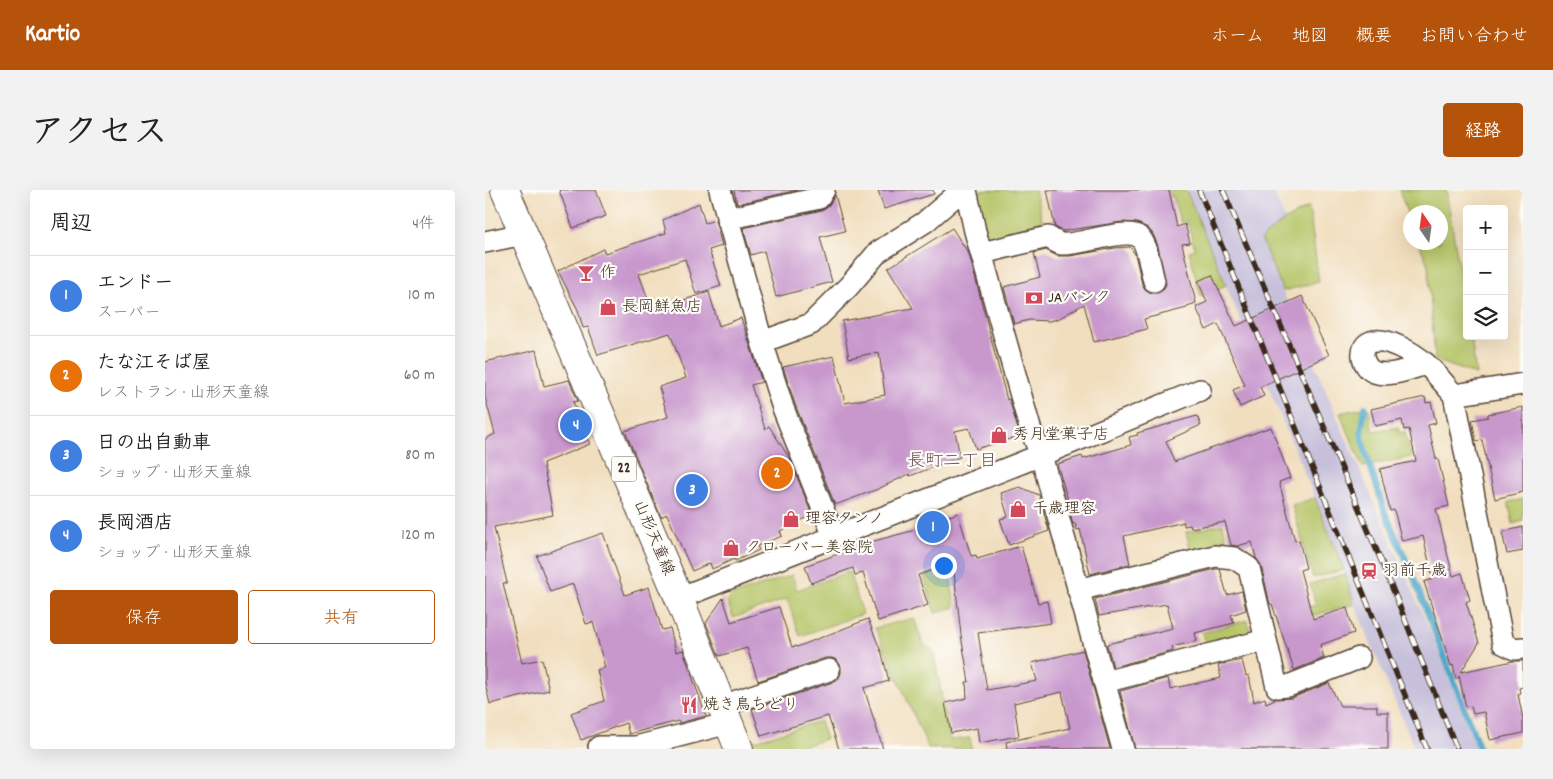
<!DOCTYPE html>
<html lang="ja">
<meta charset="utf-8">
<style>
:root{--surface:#fff;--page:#f2f2f2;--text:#222;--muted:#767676;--line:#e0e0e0;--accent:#b45309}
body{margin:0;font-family:Dekko,"Klee One",sans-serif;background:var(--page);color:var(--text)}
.controls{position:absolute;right:15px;top:15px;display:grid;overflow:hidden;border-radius:5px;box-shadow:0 5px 20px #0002}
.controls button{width:45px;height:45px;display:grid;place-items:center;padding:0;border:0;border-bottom:1px solid var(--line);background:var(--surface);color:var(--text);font:25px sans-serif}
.compass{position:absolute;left:918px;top:15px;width:45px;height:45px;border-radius:50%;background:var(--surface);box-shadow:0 5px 20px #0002;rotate:347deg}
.you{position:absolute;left:458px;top:375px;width:18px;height:18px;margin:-12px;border:4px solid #fff;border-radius:50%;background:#1a73e8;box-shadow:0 0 0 8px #1a73e833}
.badge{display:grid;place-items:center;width:32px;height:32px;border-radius:50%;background:var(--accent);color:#fff;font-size:16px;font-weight:700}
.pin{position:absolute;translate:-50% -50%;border:2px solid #fff;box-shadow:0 1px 5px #0006}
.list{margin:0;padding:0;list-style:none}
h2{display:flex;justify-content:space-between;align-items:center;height:65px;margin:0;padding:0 20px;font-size:21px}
h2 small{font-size:16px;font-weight:400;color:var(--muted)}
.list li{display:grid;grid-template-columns:32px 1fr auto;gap:15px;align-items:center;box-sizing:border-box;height:80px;padding:0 20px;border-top:1px solid var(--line)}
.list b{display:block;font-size:19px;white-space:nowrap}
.list p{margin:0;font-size:16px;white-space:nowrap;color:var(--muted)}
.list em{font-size:16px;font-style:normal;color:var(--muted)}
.actions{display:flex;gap:10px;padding:15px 20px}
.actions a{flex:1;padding:11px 0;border:1px solid var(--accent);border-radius:5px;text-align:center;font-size:18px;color:var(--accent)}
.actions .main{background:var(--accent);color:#fff}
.icon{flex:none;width:28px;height:28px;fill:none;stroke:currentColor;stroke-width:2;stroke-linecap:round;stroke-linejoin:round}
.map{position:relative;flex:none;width:1038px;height:559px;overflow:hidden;border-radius:5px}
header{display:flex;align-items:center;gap:30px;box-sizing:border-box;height:70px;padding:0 25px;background:var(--accent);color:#fff}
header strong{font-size:24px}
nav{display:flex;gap:28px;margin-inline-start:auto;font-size:18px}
.intro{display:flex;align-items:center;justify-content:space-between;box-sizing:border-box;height:120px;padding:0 30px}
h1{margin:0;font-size:35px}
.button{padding:12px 22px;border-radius:5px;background:var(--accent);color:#fff;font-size:18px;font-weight:700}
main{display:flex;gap:30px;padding:0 30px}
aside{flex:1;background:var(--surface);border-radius:5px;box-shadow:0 5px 20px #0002}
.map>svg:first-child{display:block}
.industrial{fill:#c6c0da}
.green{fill:#b6c567;stroke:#787842}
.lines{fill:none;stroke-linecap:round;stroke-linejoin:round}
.stream{stroke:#4ca5ca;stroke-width:6}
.building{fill:#c898cd}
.minor-casing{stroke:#564536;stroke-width:24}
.major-casing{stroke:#564536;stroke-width:30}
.minor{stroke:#fff;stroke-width:21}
.major{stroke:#fff;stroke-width:28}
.rail-casing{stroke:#3b2a1e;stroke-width:5.5}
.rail{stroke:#fdfcf7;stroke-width:4;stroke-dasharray:11;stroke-linecap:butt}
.labels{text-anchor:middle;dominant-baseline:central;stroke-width:4.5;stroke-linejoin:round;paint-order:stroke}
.shield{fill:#fdfcf7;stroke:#75695f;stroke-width:1}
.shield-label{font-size:15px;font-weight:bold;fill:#3b2a1e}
.poi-label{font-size:16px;fill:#3b2a1e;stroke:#fdfcf7;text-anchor:start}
.street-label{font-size:16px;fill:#3b2a1e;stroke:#fdfcf7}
.neighbourhood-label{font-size:18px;fill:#6c505b;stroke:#fdfcf7}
</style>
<header>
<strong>Kartio</strong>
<nav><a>ホーム</a><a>地図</a><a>概要</a><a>お問い合わせ</a></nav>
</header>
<div class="intro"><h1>アクセス</h1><a class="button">経路</a></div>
<main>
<aside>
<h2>周辺<small>4件</small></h2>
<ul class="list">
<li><span class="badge" style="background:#3f7fe0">1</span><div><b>エンドー</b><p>スーパー</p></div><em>10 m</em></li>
<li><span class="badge" style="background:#e8710a">2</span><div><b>たな江そば屋</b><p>レストラン · 山形天童線</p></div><em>60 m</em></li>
<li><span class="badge" style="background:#3f7fe0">3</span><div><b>日の出自動車</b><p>ショップ · 山形天童線</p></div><em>80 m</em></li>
<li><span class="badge" style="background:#3f7fe0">4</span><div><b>長岡酒店</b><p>ショップ · 山形天童線</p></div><em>120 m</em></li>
</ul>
<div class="actions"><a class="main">保存</a><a>共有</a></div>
</aside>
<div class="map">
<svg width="1038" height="559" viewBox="0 0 1038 559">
<rect width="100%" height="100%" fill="#fdfcf7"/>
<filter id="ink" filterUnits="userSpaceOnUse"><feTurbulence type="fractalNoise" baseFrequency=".02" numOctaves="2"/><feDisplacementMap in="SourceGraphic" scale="10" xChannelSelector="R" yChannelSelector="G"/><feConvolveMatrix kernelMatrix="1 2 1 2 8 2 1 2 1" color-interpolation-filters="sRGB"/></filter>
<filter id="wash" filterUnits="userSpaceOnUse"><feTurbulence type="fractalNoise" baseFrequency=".0096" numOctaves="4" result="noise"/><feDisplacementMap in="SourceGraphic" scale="20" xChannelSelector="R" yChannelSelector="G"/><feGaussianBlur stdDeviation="1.12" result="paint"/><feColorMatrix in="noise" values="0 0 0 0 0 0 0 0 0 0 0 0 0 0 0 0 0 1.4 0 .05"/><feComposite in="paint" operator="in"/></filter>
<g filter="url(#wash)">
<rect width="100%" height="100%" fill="#f1debe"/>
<path class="industrial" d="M701,0H788L800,30L777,49L782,65L948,448L992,559H930L869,414L859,380L830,308Z"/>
<path class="green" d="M495,0H550L559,38L501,50L492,12Z
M664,0H701L741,95L716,107L704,61L710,59L702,31L695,32L688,6L668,11Z
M914,0H961L982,123V146H986L991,185L950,170L943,75L934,53L956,52V22H926L925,31Z
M824,17L834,92L798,101L776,49L800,30Z
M883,217L888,241L913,237L914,243L920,242L926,267L878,277L855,223Z
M830,308L859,380L828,388L807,315Z
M1038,309V331L1028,334L1023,312Z
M738,334L742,354L706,362L701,342Z
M464,379L470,417L450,423L439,386Z
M364,382L378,424L315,446L302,409L248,428L242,411L248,405L307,385L312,400Z
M860,384L869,414L805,432L802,423L831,415L825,394Z
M429,428L438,454L448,460L465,550L485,548L487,559H444L390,438Z
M762,430L767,446L722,460L717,443Z
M335,531L341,549L307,559H268L266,552Z"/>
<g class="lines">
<path class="stream" d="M880,217L876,243L881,263L900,322L927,383L995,559"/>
</g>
<g id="blocks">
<path class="building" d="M74,0H111L121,26L88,38Z
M249,0H313L252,14Z
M393,0H448L449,4L399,19Z
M562,0H684L692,37L700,34L705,53L697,54L711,113L702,116V118L659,129L662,139L609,152L599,114L573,129L564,131L544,130L529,134L519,97L555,87L549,63L561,60L572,66H585L630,58L645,57L650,64L657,94L660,99L666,103H673L678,100L681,94L673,56L668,44L663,38L652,33L637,32L578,41L570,37Z
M350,5L360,41L335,47L347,92L291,107L279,61L266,65L258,38L337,20L344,15Z
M214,13L220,33L230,30L237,56L224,60L236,96L211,104L200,69L154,84L167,120L224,102L234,136L256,128L277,192L266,195L280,239L284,236L305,269L327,325L295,341L297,346L272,356L274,360L250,371L249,369L227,379L225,373L207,381L182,324L176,327L140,241L183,227L174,197L201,188L185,143L113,165L103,137L98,138L93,120L73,81L118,59L120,63L181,43L178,30Z
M467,38L484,64L522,210L524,209L535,246L491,259L484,238L470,241L475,267L425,286L424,284L393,299L350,315L310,214L298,177L349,166L360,213L400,205L394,162L364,168L357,131L428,118L403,78Z
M727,85L751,136L817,106L844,165L775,197L779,206L755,217L748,200L760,195L733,134L721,140L711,117L722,112L713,91Z
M51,160L59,196L84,190L93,211L88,212L105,254L58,273L68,325L9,337L22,393H18L37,473L57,469L64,500L5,514L0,493V249L10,244L0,207V172Z
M940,207L941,213L946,212L951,233L943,235L951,269H953L964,316L951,319L968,386L977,383L985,410L981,412L994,453L976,482L1028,471H1038V497L1034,498L1035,503L1033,504L1038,529V543L1005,550L999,522L988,524L986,516L981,517L974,486L971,490L968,475L966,476L939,392L948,389L938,346L917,351L909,320L905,321L895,279L931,271L924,239L919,240L917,230L890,236L886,219Z
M1038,217V302L1010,309L997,250L991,251L987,230L1003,227V224Z
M712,226L716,235L681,251L689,272L786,237L805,288L794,292L810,351L814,350L821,378L815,380L828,429L862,418L869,443L835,455L839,468L809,480L787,414H785L776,375L771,368L767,352L752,356L746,355L740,332L706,338L705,335L699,336V332L639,346L645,374L605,384L595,339L592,340L590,333L588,334L584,319L586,320L572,274L597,266L598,269L646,255L644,247L653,245L652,243Z
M535,297L554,305L564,341L524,355L515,329L523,327L516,303Z
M473,323L486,366L491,365L492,369L536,356L553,413L562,411L566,433L493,443L502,500L552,491L547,473L598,460L625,559H522L521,552L585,538L577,502L529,513L534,546L494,553L492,538L466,543L460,513L482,508L481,492H484L476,445L468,373L433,385L443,415L393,431L378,383L370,385L368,378L326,393L320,376L389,351L434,339L433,337Z
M1038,337V361L1022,364L1017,342Z
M118,343L140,405L164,397L177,440L185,438L191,462L198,460L221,526L194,533L193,531L144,544L141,533L96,550L86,523L119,511L112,480L120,478L108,432L101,434L88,394L65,402L52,366Z
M731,379H735L742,405L757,401L761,420L746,425L749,433L710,443L712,451L687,457L688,461L628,477L622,454L688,438L682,414L614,426L610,409Z
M238,408L246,432L294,417L307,457L311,456L312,457L383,429L397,464L404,491L379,498L398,559H354L343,526L276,546L267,519L348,492L354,488L356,483V476L352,470L347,468H340L273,491L262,458L234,466L221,433Z
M757,470L761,486L764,485L769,512L780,508L781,513L790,509L807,508L844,493L855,516H892V522H903V559H650L635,501L683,488L685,499L736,488L733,475Z"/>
</g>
</g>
<g filter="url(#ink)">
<use href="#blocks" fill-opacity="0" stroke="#564536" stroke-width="1"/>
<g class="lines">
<g class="minor-casing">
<path id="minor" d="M235,0L277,152L298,218L349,347
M481,0L490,41L545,238L556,265L638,559
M242,29L334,8L339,0
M0,52L38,44
M497,63L563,47C567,49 573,54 577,54C593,56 641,37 654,47C662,52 666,81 669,91
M277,152L326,134L364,96L393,62L440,32L477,0
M941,174C926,178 905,188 889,182C878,178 872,157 886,152C901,146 930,164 941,174C951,183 960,195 969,205L1038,194
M969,205L1018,453L1030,459L1038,458
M593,400L730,366L749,368L764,378L792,497L803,496L874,468
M194,408L556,265L715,200
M619,492L781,450
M237,516L344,480
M114,557H151L244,533"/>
</g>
<g class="major-casing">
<path id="major" d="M20,0L194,408L254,559"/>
</g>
<use href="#minor" class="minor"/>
<use href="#major" class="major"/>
<g class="rail-casing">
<path id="rail" d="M714,0L942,559
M738,0L898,375L972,559"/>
</g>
<use href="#rail" class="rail"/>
</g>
</g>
<defs>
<g id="bar-bare" transform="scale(1.35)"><path d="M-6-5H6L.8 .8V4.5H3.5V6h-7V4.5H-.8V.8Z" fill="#d1495b" stroke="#fdfcf7" stroke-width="2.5" paint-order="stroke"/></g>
<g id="bank-bare" transform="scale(1.35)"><path d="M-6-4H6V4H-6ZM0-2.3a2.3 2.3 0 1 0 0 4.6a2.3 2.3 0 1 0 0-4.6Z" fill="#d1495b" stroke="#fdfcf7" stroke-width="2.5" paint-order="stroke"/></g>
<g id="shop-bare" transform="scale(1.35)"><path d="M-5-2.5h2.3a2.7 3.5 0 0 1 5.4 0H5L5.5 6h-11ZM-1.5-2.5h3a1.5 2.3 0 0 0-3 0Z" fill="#d1495b" stroke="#fdfcf7" stroke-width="2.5" paint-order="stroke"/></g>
<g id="station-bare" transform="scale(1.35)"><path d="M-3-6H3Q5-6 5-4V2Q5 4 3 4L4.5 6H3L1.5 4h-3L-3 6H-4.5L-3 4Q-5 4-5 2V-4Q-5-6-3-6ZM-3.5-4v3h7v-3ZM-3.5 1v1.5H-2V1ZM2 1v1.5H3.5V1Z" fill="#d1495b" stroke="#fdfcf7" stroke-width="2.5" paint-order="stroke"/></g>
<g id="restaurant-bare" transform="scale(1.35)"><path d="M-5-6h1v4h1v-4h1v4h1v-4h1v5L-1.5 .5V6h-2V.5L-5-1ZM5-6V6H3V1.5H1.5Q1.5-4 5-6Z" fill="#d1495b" stroke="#fdfcf7" stroke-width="2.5" paint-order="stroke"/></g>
</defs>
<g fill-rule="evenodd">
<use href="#bar-bare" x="101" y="83"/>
<use href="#bank-bare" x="549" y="108"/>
<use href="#shop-bare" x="123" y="117"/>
<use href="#shop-bare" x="514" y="245"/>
<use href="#shop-bare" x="533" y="319"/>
<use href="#shop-bare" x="306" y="329"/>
<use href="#shop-bare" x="246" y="358"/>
<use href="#station-bare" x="884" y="381"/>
<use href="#restaurant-bare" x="204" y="515"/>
</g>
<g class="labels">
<rect class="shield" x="126.5" y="266.5" width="25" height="25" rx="4"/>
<g class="shield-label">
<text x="139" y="279">22</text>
</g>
<g class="poi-label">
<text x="115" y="83">作</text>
<text x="563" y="108">JAバンク</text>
<text x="137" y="117">長岡鮮魚店</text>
<text x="528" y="245">秀月堂菓子店</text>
<text x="547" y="319">千歳理容</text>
<text x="320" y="329">理容タンノ</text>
<text x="260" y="358">クローバー美容院</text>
<text x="898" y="381">羽前千歳</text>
<text x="218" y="515">焼き鳥ちどり</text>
</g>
<g class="street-label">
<text transform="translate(168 348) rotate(67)">山形天童線</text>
</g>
<g class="neighbourhood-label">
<text x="467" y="272">長町二丁目</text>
</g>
</g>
</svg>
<div class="controls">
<button>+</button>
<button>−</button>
<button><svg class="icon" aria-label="layers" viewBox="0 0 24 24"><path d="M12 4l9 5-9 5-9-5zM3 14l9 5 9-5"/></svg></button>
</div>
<svg class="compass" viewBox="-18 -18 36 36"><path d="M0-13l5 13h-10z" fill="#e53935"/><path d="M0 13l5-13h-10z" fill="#767676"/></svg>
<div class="you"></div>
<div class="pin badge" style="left:448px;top:337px;background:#3f7fe0">1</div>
<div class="pin badge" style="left:292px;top:283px;background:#e8710a">2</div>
<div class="pin badge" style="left:207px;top:300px;background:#3f7fe0">3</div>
<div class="pin badge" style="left:91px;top:235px;background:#3f7fe0">4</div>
</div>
</main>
